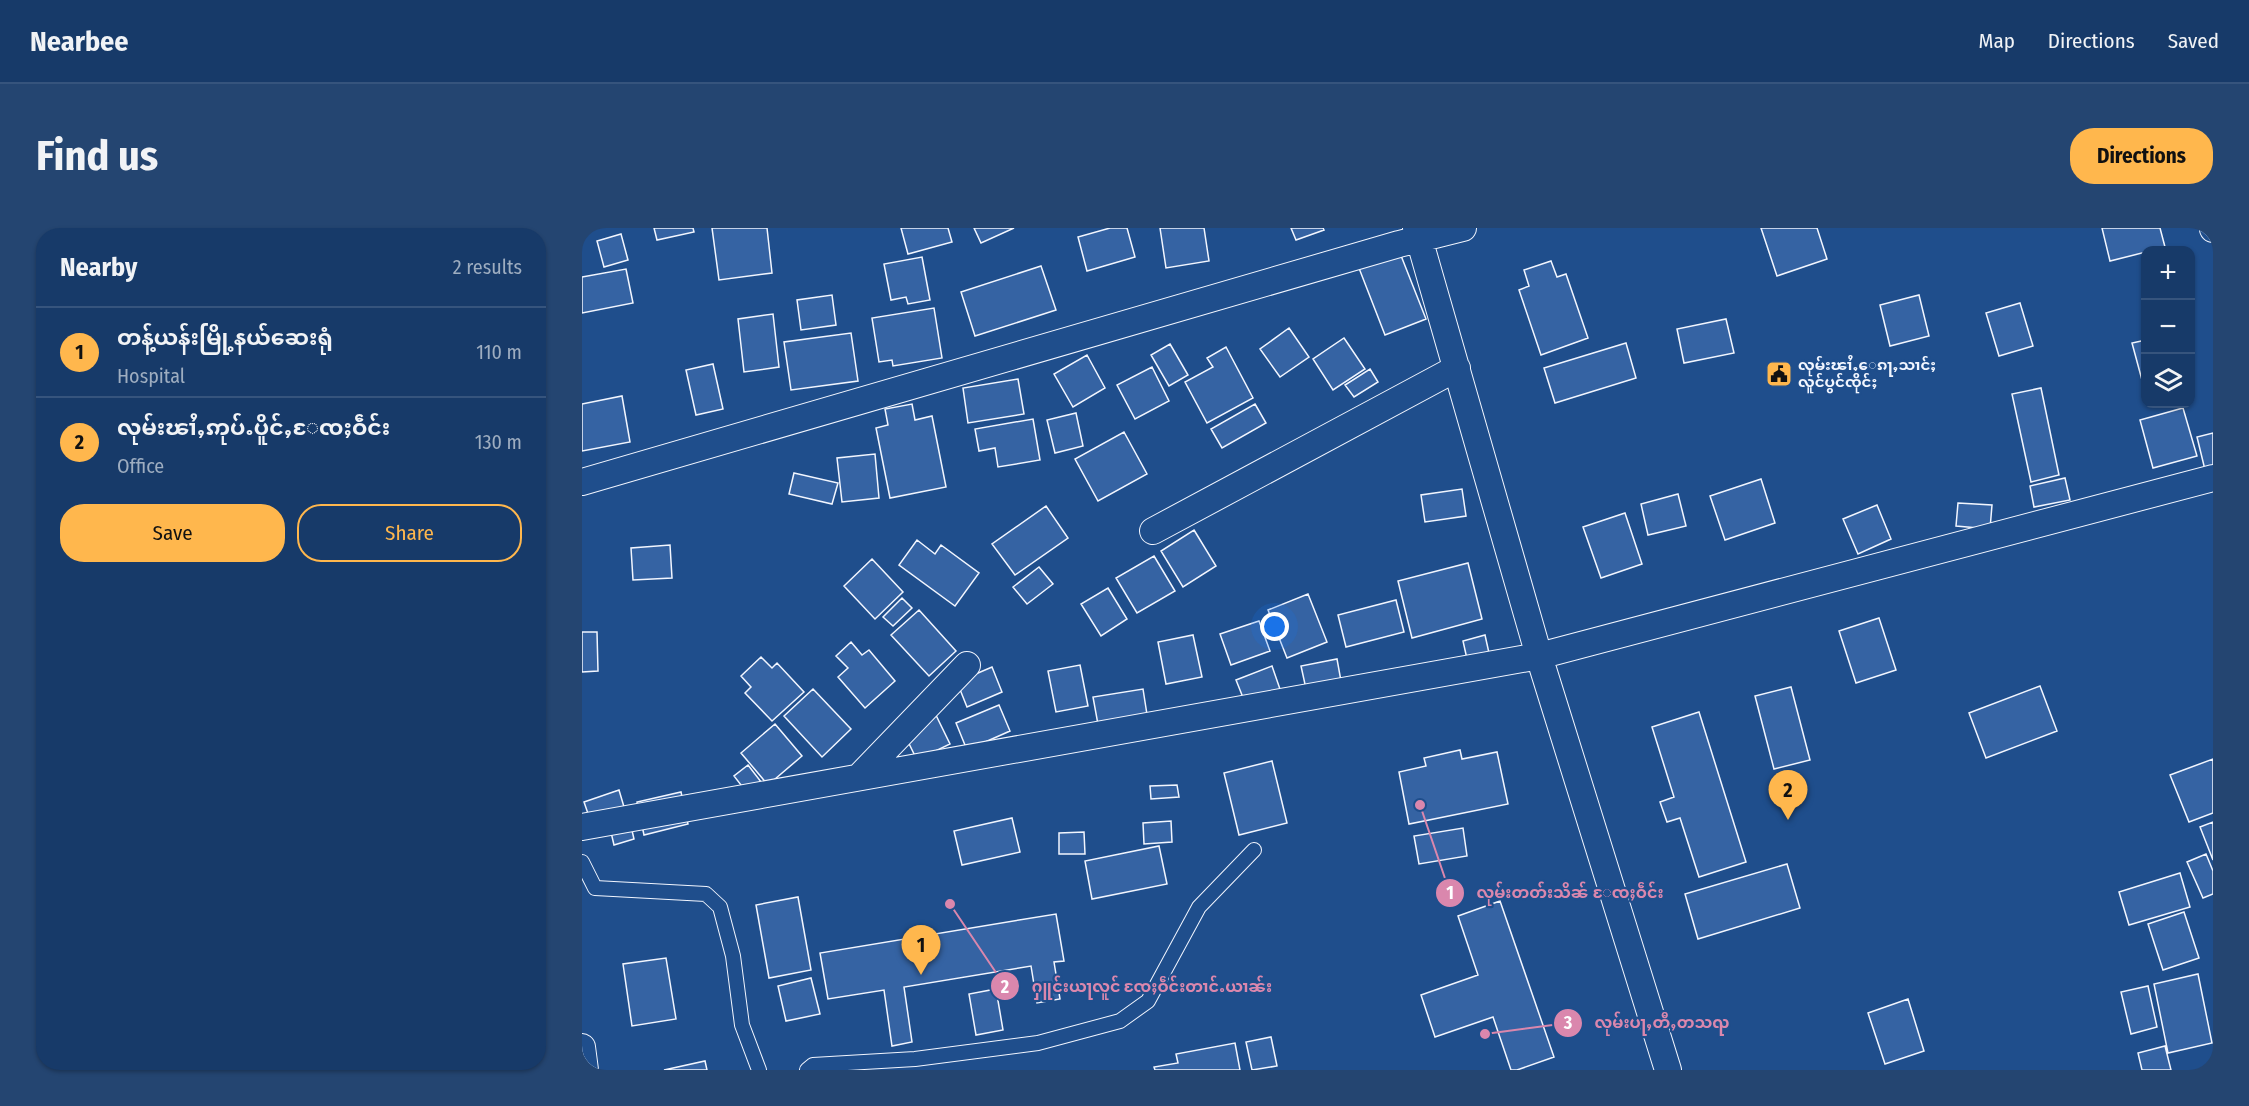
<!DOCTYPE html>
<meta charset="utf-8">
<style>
:root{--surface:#173a69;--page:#244571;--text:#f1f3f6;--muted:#9eadc0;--line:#36547d;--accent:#ffb74d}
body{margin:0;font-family:"Fira Sans Condensed","Noto Sans Myanmar",sans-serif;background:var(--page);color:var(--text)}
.controls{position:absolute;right:18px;top:18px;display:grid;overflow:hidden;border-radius:12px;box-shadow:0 2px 4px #0004}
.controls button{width:54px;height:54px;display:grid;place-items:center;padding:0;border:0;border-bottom:2px solid var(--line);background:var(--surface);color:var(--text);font:30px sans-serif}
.you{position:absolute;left:693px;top:399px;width:21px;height:21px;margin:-15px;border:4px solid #fff;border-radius:50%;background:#1a73e8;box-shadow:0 0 0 9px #1a73e833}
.badge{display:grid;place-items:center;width:39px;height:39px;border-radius:50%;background:var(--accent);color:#111;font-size:20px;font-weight:700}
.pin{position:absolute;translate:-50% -50px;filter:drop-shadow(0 2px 3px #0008)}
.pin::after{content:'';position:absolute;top:32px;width:21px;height:18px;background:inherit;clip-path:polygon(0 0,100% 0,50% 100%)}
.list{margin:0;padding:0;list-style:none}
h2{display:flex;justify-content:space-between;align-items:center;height:78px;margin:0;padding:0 24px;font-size:26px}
h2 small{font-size:20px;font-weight:400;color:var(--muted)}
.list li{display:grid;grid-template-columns:39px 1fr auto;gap:18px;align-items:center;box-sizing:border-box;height:90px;padding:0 24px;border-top:2px solid var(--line)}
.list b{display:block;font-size:22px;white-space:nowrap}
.list p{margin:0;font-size:20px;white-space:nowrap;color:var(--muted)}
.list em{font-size:20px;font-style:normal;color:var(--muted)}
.actions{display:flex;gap:12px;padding:18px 24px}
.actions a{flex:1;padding:14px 0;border:2px solid var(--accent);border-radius:24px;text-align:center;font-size:21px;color:var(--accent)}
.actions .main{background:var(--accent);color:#111}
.icon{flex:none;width:33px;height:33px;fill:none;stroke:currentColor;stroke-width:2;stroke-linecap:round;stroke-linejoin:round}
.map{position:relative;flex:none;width:1631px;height:842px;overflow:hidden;border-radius:24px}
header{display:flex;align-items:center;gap:36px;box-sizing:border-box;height:84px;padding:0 30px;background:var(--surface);border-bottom:2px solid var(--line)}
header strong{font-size:28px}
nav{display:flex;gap:33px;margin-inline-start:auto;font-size:21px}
.intro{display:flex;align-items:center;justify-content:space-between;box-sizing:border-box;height:144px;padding:0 36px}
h1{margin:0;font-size:42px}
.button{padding:15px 27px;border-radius:24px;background:var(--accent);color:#111;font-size:21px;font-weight:700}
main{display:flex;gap:36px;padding:0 36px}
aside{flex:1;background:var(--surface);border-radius:24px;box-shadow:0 2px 4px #0004}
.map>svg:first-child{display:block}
.building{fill:#3563a3;stroke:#f2f6ff;stroke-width:1.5}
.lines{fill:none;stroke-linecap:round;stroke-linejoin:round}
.lane-casing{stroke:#f2f6ff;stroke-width:16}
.street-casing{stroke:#f2f6ff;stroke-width:28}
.lane{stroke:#1f4e8c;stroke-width:14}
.street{stroke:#1f4e8c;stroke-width:26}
.labels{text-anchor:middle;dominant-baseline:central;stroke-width:4.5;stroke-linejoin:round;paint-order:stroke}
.poi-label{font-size:15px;font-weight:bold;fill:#f2f6ff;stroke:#1f4e8c;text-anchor:start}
.leader{fill:none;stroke:#da87ad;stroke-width:2}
.callout-dot{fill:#da87ad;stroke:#1f4e8c;stroke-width:2}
.mark-label{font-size:18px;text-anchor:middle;font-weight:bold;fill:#fff}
.callout-label{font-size:16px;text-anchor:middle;font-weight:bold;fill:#da87ad;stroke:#1f4e8c;stroke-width:4.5;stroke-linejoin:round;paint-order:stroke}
</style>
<header>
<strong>Nearbee</strong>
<nav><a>Map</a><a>Directions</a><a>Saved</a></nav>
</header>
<div class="intro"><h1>Find us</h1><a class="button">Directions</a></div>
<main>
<aside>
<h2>Nearby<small>2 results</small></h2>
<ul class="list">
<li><span class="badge">1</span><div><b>တန့်ယန်းမြို့နယ်ဆေးရုံ</b><p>Hospital</p></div><em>110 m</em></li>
<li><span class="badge">2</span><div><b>လုမ်းၽၢႆႇဢုပ်ႉပိူင်ႇႄၸႈဝဵင်း</b><p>Office</p></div><em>130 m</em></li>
</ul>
<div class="actions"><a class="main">Save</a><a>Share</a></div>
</aside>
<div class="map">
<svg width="1631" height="842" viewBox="0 0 1631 842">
<rect width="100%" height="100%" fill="#1f4e8c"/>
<path class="building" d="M72,0H111L112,4L75,12Z
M130,0H185L190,45L137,52Z
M319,0H366L370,14L326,26Z
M392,0H432L399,15Z
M528,0H545L553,29L505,43L496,9Z
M578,0H622L627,33L584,40Z
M709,0H741L742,2L714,12Z
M1179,0H1235L1245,31L1195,48Z
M1520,0H1578L1583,19L1564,22V24L1528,33Z
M39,6L46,32L22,39L15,13Z
M816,20L844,91L803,107L775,35Z
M340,29L348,72L326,76L324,69L309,72L302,36Z
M969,33L975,49L984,46L1006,110L959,127L937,62L947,58L942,42Z
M459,38L474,82L393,108L379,64Z
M44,41L51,75L0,85V49Z
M250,67L254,97L219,102L215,72Z
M1337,67L1347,108L1308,118L1298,77Z
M1438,75L1451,118L1417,128L1404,85Z
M352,80L360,130L311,138L310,132L297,134L290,90Z
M191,86L197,139L162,144L156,91Z
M1144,91L1152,125L1102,135L1095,101Z
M707,100L727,129L698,149L678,121Z
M269,105L276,153L209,162L202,114Z
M762,110L783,141L751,162L731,131Z
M1564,112V151L1560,152L1550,115Z
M1044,115L1054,150L973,175L962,140Z
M588,116L606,147L587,158L569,127Z
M644,119L671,170L625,195L603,154L631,139L625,130Z
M505,127L523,160L491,179L472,146Z
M131,136L141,181L114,187L104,142Z
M570,139L587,173L553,191L535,157Z
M788,141L796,154L772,169L763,157Z
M436,151L442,186L386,195L381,160Z
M1459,160L1477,247L1449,254L1430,166Z
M40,168L48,214L0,223V176Z
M330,176L333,192L350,188L364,259L308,270L294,200L306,197L303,181Z
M673,176L684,195L640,220L629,201Z
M1601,180L1615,228L1571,240L1558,192Z
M494,185L501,218L473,225L465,192Z
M451,191L458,232L416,239L413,220L397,223L393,201Z
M542,204L565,246L516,273L493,231Z
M1631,205V244L1624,246L1615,209Z
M293,226L297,270L260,274L255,230Z
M212,245L256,255L250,276L207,266Z
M1483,250L1488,272L1452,279L1448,258Z
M1179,251L1193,295L1143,312L1128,268Z
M880,261L884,288L843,294L839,267Z
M1096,266L1104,298L1066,307L1059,276Z
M1376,275L1410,277L1408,301L1374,298Z
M1295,277L1309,311L1276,326L1261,291Z
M464,278L486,310L433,347L410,316Z
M1043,285L1060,336L1019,350L1001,299Z
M612,302L634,338L601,359L579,323Z
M335,312L353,326L359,317L397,345L373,378L317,337Z
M88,317L90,350L51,352L49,320Z
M572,328L593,363L555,385L534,350Z
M290,331L321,364L293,391L262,358Z
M886,335L900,391L830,410L816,353Z
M457,339L471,356L445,376L431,359Z
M526,360L545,391L519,408L499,376Z
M726,366L745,414L705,430L686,382Z
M320,370L330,380L311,398L301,389Z
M814,372L822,404L764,419L756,387Z
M337,382L374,423L347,448L309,407Z
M1297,390L1314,442L1274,455L1257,403Z
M677,393L688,423L649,437L638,406Z
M0,404H15L16,443L0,444Z
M611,407L620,449L584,456L576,414Z
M903,407L909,434L887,440L881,413Z
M269,414L280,427L287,422L313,453L283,480L256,449L266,440L254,428Z
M179,429L190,440L195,435L222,464L190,493L163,465L169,459L159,448Z
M755,431L761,464L726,470L719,438Z
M498,437L506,478L474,484L466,443Z
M690,438L699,464L664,477L654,452Z
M410,439L420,464L385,479L375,454Z
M1458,458L1475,503L1404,530L1387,485Z
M1209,459L1228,532L1192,541L1173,468Z
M231,461L269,501L240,529L202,488Z
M561,461L566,493L517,502L511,469Z
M349,477L368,516L335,532L316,493Z
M417,477L428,503L385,522L374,495Z
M1117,484L1164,634L1117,649L1098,590L1085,594L1078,574L1092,569L1070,499Z
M193,496L220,528L186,557L159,525Z
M878,522L880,531L915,524L926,576L827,596L817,544L844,538L842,530Z
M1631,531V585L1607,594L1588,547Z
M690,533L705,595L657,607L642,545Z
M166,537L183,559L169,570L152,548Z
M595,557L597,569L569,571L568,558Z
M37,562L45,589L11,600L2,574Z
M99,564L106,596L62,607L55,574Z
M430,590L438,624L380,637L372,603Z
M589,593L590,614L562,616L561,595Z
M48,594L52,611L32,617L28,600Z
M1631,594V632L1618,599Z
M881,600L885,628L837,636L832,608Z
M502,604L503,626H477V605Z
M577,618L585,656L510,671L503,633Z
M1624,626L1631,643V666L1621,670L1605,634Z
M1205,636L1218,680L1116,711L1103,666Z
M1598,645L1608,679L1547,697L1537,664Z
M216,669L229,742L187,750L174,677Z
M918,673L972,829L935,842H929L911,789L853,809L839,767L896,747L876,688Z
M1602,684L1617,730L1581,742L1566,696Z
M474,686L482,733L472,734L478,771L455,775L449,738L322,759L330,814L310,818L302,762L246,771L238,725Z
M84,730L94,791L50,798L41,736Z
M1616,746L1630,815L1586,825L1572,756Z
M229,750L238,786L204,793L196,758Z
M1566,758L1575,799L1549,806L1539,764Z
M414,761L421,802L394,807L387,766Z
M1326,771L1342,823L1303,836L1286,785Z
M689,809L695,838L670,842L664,814Z
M653,815L658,842H573L572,839L596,835L594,826Z
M1583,818L1589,842H1560L1556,825Z
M123,833L125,842H82Z"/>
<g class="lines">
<g class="lane-casing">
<path id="lane" d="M0,634L13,660L124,666L138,679L151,728L160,797L177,842
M225,842L231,837L333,831L456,815L538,793L566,773L617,679L672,622"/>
</g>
<g class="street-casing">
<path id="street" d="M834,0L957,428L1086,842
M1631,0V1
M0,254L817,16L881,0
M571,303L875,140
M277,549L385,437
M0,599L957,428L1631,250
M0,819L3,842"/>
</g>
<use href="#lane" class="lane"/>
<use href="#street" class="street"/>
</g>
<defs>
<g id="civic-square" transform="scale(1.35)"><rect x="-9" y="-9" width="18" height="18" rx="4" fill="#ffb74d" stroke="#1f4e8c"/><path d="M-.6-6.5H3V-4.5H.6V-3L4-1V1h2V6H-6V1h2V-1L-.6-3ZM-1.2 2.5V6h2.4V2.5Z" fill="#111"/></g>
</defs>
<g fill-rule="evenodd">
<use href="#civic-square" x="1197" y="146"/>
</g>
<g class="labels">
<g class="poi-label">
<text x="1216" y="137">လုမ်းၽၢႆႇေၵႃႇသၢင်ႈ<tspan x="1216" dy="17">လူင်ပွင်ၸိုင်ႈ</tspan></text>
</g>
</g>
<path class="leader" d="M838 577L868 665M368 676L423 758M903 806L986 795"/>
<g class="callout-dot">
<circle cx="838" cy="577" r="6"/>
<circle cx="368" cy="676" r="6"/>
<circle cx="903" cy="806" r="6"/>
<circle cx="868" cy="665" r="15"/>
<circle cx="423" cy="758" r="15"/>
<circle cx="986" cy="795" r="15"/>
</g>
<g class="mark-label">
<text x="868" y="671">1</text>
<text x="423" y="765">2</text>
<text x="986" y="801">3</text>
</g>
<g class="callout-label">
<text x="988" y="670">လုမ်းတတ်းသိၼ် ႄၸႈဝဵင်း</text>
<text x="570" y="764">ႁူင်းယႃလူင် ၸႄႈဝဵင်းတၢင်ႉယၢၼ်း</text>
<text x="1080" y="800">လုမ်းပႃႇတီႇတသၺ</text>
</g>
</svg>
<div class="controls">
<button>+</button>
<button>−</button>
<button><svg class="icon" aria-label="layers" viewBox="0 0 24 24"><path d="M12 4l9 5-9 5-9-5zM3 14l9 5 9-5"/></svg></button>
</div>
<div class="you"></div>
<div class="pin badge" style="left:339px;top:747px">1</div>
<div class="pin badge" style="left:1206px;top:592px">2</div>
</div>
</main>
